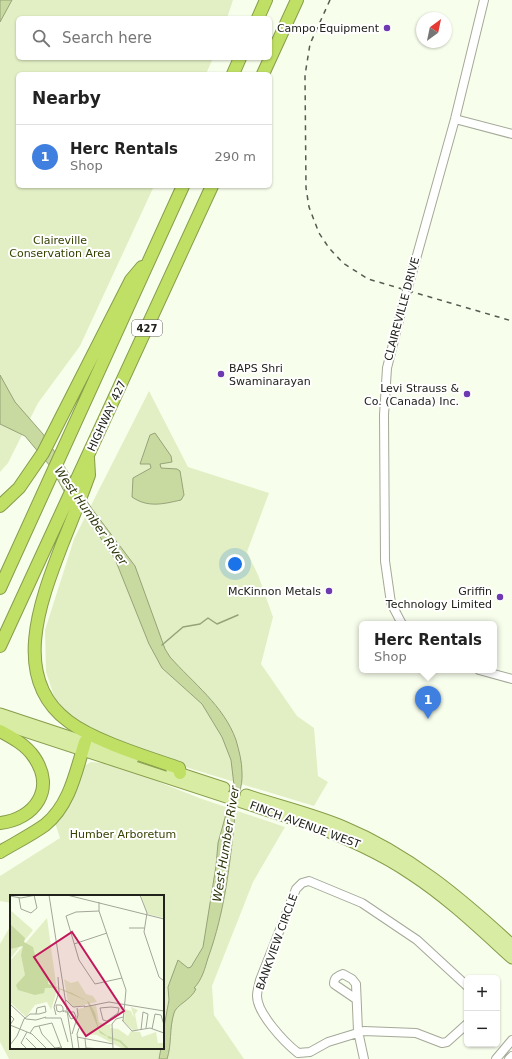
<!DOCTYPE html>
<meta charset="utf-8">
<style>
:root{--surface:#fff;--page:#f6f6f6;--text:#222;--muted:#767676;--line:#e0e0e0;--accent:#1a73e8}
body{margin:0;font-family:"DejaVu Sans",sans-serif;background:var(--page);color:var(--text)}
.controls{position:absolute;right:12px;bottom:12px;display:grid;overflow:hidden;border-radius:6px;box-shadow:0 1px 3px #0004}
.controls button{width:36px;height:36px;display:grid;place-items:center;padding:0;border:0;border-bottom:1px solid var(--line);background:var(--surface);color:var(--text);font:20px sans-serif}
.compass{position:absolute;left:416px;top:12px;width:36px;height:36px;border-radius:50%;background:var(--surface);box-shadow:0 1px 3px #0004;rotate:33deg}
.you{position:absolute;left:235px;top:564px;width:14px;height:14px;margin:-10px;border:3px solid #fff;border-radius:50%;background:#1a73e8;box-shadow:0 0 0 6px #1a73e833}
.badge{display:grid;place-items:center;width:26px;height:26px;border-radius:50%;background:var(--accent);color:#fff;font-size:13px;font-weight:700}
.pin{position:absolute;translate:-50% -33px;filter:drop-shadow(0 1px 2px #0008)}
.pin::after{content:'';position:absolute;top:21px;width:14px;height:12px;background:inherit;clip-path:polygon(0 0,100% 0,50% 100%)}
.popup{position:absolute;left:359px;top:621px;width:138px;height:52px;box-sizing:border-box;display:grid;place-content:center;border-radius:6px;background:var(--surface);filter:drop-shadow(0 1px 3px #0005);font-size:13px;white-space:nowrap;color:var(--muted)}
.popup b{font-size:15px;color:var(--text)}
.popup::after{content:'';position:absolute;left:50%;top:100%;margin-left:-8px;border:8px solid transparent;border-top-color:var(--surface)}
.list{margin:0;padding:0;list-style:none}
h2{display:flex;justify-content:space-between;align-items:center;height:52px;margin:0;padding:0 16px;font-size:17px}
h2 small{font-size:13px;font-weight:400;color:var(--muted)}
.list li{display:grid;grid-template-columns:26px 1fr auto;gap:12px;align-items:center;box-sizing:border-box;height:64px;padding:0 16px;border-top:1px solid var(--line)}
.list b{display:block;font-size:15px;white-space:nowrap}
.list p{margin:0;font-size:13px;white-space:nowrap;color:var(--muted)}
.list em{font-size:13px;font-style:normal;color:var(--muted)}
.icon{flex:none;width:22px;height:22px;fill:none;stroke:currentColor;stroke-width:2;stroke-linecap:round;stroke-linejoin:round}
.map{position:relative;flex:none;width:512px;height:1059px;overflow:hidden}
.search{position:absolute;background:var(--surface);box-shadow:0 1px 3px #0004;left:16px;top:16px;width:256px;height:44px;display:flex;align-items:center;gap:10px;box-sizing:border-box;padding:0 14px;border-radius:6px;color:var(--muted);font-size:15px}
.panel{position:absolute;background:var(--surface);box-shadow:0 1px 3px #0004;left:16px;top:72px;width:256px;height:116px;border-radius:6px}
.map>svg:first-child{display:block}
.green{fill:#e2efc4}
.water{fill:#c8daa0;stroke:#96a378}
.lines{fill:none;stroke-linecap:round;stroke-linejoin:round}
.stream{stroke:#96a378;stroke-width:1.5}
.minor-casing{stroke:#a4a998;stroke-width:10}
.major-casing{stroke:#879d4b;stroke-width:13}
.highway-casing{stroke:#879d4b;stroke-width:14}
.minor{stroke:#fff;stroke-width:8}
.major{stroke:#d9eca3;stroke-width:11}
.highway{stroke:#bfdf65;stroke-width:12}
.rail{stroke:#575a50;stroke-width:1.5;stroke-dasharray:5 5;stroke-linecap:butt}
.poi-dot{fill:#6d3ab1;stroke:#fff;stroke-width:1.5}
.labels{text-anchor:middle;dominant-baseline:central;stroke-width:4;stroke-linejoin:round;paint-order:stroke}
.shield{fill:#fff;stroke:#63645f;stroke-width:1}
.shield-label{font-size:10px;font-weight:bold;fill:#20221b}
.poi-label{font-size:11px;fill:#20221b;stroke:#fff;text-anchor:end}
.park-label{font-size:11px;fill:#354200;stroke:#fff}
.street-label{font-size:11px;fill:#20221b;stroke:#fff}
.water-label{font-size:12px;font-style:italic;fill:#2c360a;stroke:#fff}
.inset-river{fill:none;stroke:#c8daa0;stroke-width:2}
.inset-road{fill:none;stroke:#a2a698;stroke-width:1}
.view{fill:#c2185b;fill-opacity:0.15;stroke:#c2185b;stroke-width:2}
.inset-edge{fill:none;stroke:#20221b;stroke-width:2}
</style>
<div class="map">
<svg width="512" height="1059" viewBox="0 0 512 1059">
<rect width="100%" height="100%" fill="#f8feec"/>
<path class="green" d="M0,0H233L227,18H18V58H213L206,74H18V186H154L80,346L38,403L8,463L0,472Z
M149,391L188,467L269,493L247,552L258,575L273,617L261,664L297,716L314,728L318,776L328,782L314,806L159,759L115,740L70,717L54,696L46,672L45,630L74,539Z
M91,762L103,763L141,775L202,799L285,827L253,882L212,986L214,1015L244,1059H9L0,1042V944L11,925V1048H163V896H11V903L0,901V876L60,838L55,823L69,805L82,767Z"/>
<path class="water" d="M0,0H12L0,22Z
M0,375L15,402L43,434L92,509L135,566L165,649L170,657C193,683 224,706 236,740C239,751 242,761 242,773C243,787 236,801 235,815C230,864 225,911 208,958C205,968 202,980 194,988L196,989C191,1000 176,1005 174,1013C169,1029 172,1044 167,1059H159L161,1048H163V1032L169,1000L168,987L178,960L188,968L191,967L203,947L216,866L218,843L234,785L231,760L222,737L202,704L162,668L149,644L115,559L87,518L64,491L50,466L25,436L0,424Z
M155,433L171,456L172,462L160,464L161,468L177,469L180,471L184,495L181,500C163,504 148,508 132,497L133,478L151,468L150,464H140L150,435Z"/>
<g class="lines">
<path class="stream" d="M162,645L183,627L200,624L208,618L217,624L238,615"/>
<g class="minor-casing">
<path id="minor" d="M455,119L512,134
M402,624L391,603L385,561L384,415L387,368L402,309L455,119L484,0
M479,670L512,679
M467,986L417,940L362,903L309,881L302,883L296,889L260,980C259,985 257,991 257,996C257,1013 284,1042 298,1053L310,1052L328,1042L364,1031L416,1033L442,1043L447,1042L467,1024
M356,999L334,984C334,978 337,976 343,974L352,979L356,984L358,1031L364,1059
M496,1059L512,1040
M509,1059L512,1056"/>
</g>
<g class="major-casing">
<path id="major" d="M0,714L133,758
M0,723L312,825C347,839 380,853 411,874C448,898 480,929 512,958
M172,771L224,788
M246,795C279,806 313,814 344,827C409,854 461,898 512,945"/>
</g>
<g class="highway-casing">
<path id="highway" d="M258,18L266,0
M233,74L240,58
M263,74L297,0
M88,458L89,475C81,497 72,520 63,542C42,597 9,677 68,721C94,741 147,757 179,768L180,773
M0,506L19,488L43,453L131,280L142,267
M0,588L183,186
M0,646L212,186
M0,731C13,738 26,745 34,757C56,789 35,819 0,823
M0,852C15,843 31,835 45,825C70,805 76,771 85,742"/>
</g>
<use href="#minor" class="minor"/>
<use href="#major" class="major"/>
<use href="#highway" class="highway"/>
<path class="rail" d="M330,0L310,44L305,75L306,188L309,207L319,233L329,248L343,263L368,279L512,321"/>
</g>
<g class="poi-dot">
<circle cx="387" cy="28" r="4"/>
<circle cx="221" cy="374" r="4"/>
<circle cx="467" cy="394" r="4"/>
<circle cx="329" cy="591" r="4"/>
<circle cx="500" cy="597" r="4"/>
</g>
<g class="labels">
<rect class="shield" x="132" y="320" width="30" height="16" rx="3"/>
<g class="shield-label">
<text x="147" y="328">427</text>
</g>
<g class="poi-label">
<text x="379" y="28">Campo Equipment</text>
<text x="229" y="368" text-anchor="start">BAPS Shri<tspan x="229" dy="13">Swaminarayan</tspan></text>
<text x="459" y="388">Levi Strauss &amp;<tspan x="459" dy="13">Co. (Canada) Inc.</tspan></text>
<text x="321" y="591">McKinnon Metals</text>
<text x="492" y="591">Griffin<tspan x="492" dy="13">Technology Limited</tspan></text>
</g>
<g class="park-label">
<text x="60" y="240">Claireville<tspan x="60" dy="13">Conservation Area</tspan></text>
<text x="123" y="834">Humber Arboretum</text>
</g>
<g class="street-label">
<text transform="translate(402 309) rotate(-75)">CLAIREVILLE DRIVE</text>
<text transform="translate(107 416) rotate(-65)">HIGHWAY 427</text>
<text transform="translate(305 825) rotate(20)">FINCH AVENUE WEST</text>
<text transform="translate(277 942) rotate(-70)">BANKVIEW CIRCLE</text>
</g>
<g class="water-label">
<text transform="translate(91 516) rotate(55)">West Humber River</text>
<text transform="translate(226 844) rotate(-81)">West Humber River</text>
</g>
</g>
<g transform="translate(10 895)">
<rect width="154" height="154" fill="#f8feec"/>
<path d="M131,0H154V23L137,19ZM0,15L23,35L0,64ZM37,23L47,96L41,115L37,107L25,110L16,122L0,107V66ZM54,84L61,88L68,86L76,99L83,101L87,107L64,112L58,107ZM86,110L89,127L97,130L101,129L100,133L108,134L118,141L121,136L130,137L132,142L146,137L148,148H154V154H113L87,140L74,139L71,137L70,129L65,130L68,114ZM121,112L128,115L125,119L128,135H123L114,127L115,114L121,116L123,121L124,122Z" fill="#e2efc4"/>
<path d="M0,29L15,43L14,47L23,52L27,69L38,83V89L62,98L79,107L85,118L89,135L100,143L90,138L77,106L47,93H35L34,98L25,100L8,95L6,90L15,80L11,60L13,51L0,54Z" fill="#c8daa0"/>
<path class="inset-river" d="M98,142L110,146L118,154"/>
<path class="inset-road" d="M39,0L63,154M57,0L154,24M130,0L137,18L134,37L149,82L154,86M0,1L11,3L26,0M9,3L11,14L21,18L27,13L24,0M89,7V16L116,95L113,126M89,16L66,17L56,21L69,65L85,89L112,83M119,33H134M64,49L97,38M56,105L63,112L75,111M0,109L16,124L26,125L36,122M74,112L99,107L154,116M101,112L109,113L108,118L97,126L93,125L90,113ZM54,117L53,116V113L52,111L51,110H46L47,116L50,117L52,116H56M55,117H64L66,122L61,124L58,118M0,120L4,124L0,130M46,120L44,112L49,97L48,82M35,123H51L58,147M112,125L122,136L140,133L154,138M0,130L22,139L37,154M29,131L32,139L45,153L52,152M69,133L67,139L69,154M142,134L145,119L151,120L154,130M131,135L133,117L138,119L136,133M20,138L24,132L42,128L52,154M62,139L68,120L67,113M67,142L103,149M16,143L27,154M75,144L76,153L94,154M0,150L7,141L14,124L20,119H29L36,117L35,111L27,113L26,119M17,154L11,148L17,137M103,154L102,129L106,124L113,122"/>
<path class="view" d="M62,37L114,116L76,141L24,62Z"/>
<rect width="154" height="154" class="inset-edge"/>
</g>
</svg>
<div class="controls">
<button>+</button>
<button>−</button>
</div>
<svg class="compass" viewBox="-18 -18 36 36"><path d="M0-13l5 13h-10z" fill="#e53935"/><path d="M0 13l5-13h-10z" fill="#767676"/></svg>
<div class="you"></div>
<div class="pin badge" style="left:428px;top:719px;background:#3f7fe0">1</div>
<div class="popup"><b>Herc Rentals</b>Shop</div>
<div class="search"><svg class="icon" aria-label="search" viewBox="0 0 24 24"><circle cx="10" cy="10" r="6"/><path d="M15 15l6 6"/></svg>Search here</div>
<section class="panel">
<h2>Nearby<small></small></h2>
<ul class="list">
<li><span class="badge" style="background:#3f7fe0">1</span><div><b>Herc Rentals</b><p>Shop</p></div><em>290 m</em></li>
</ul>
</section>
</div>
